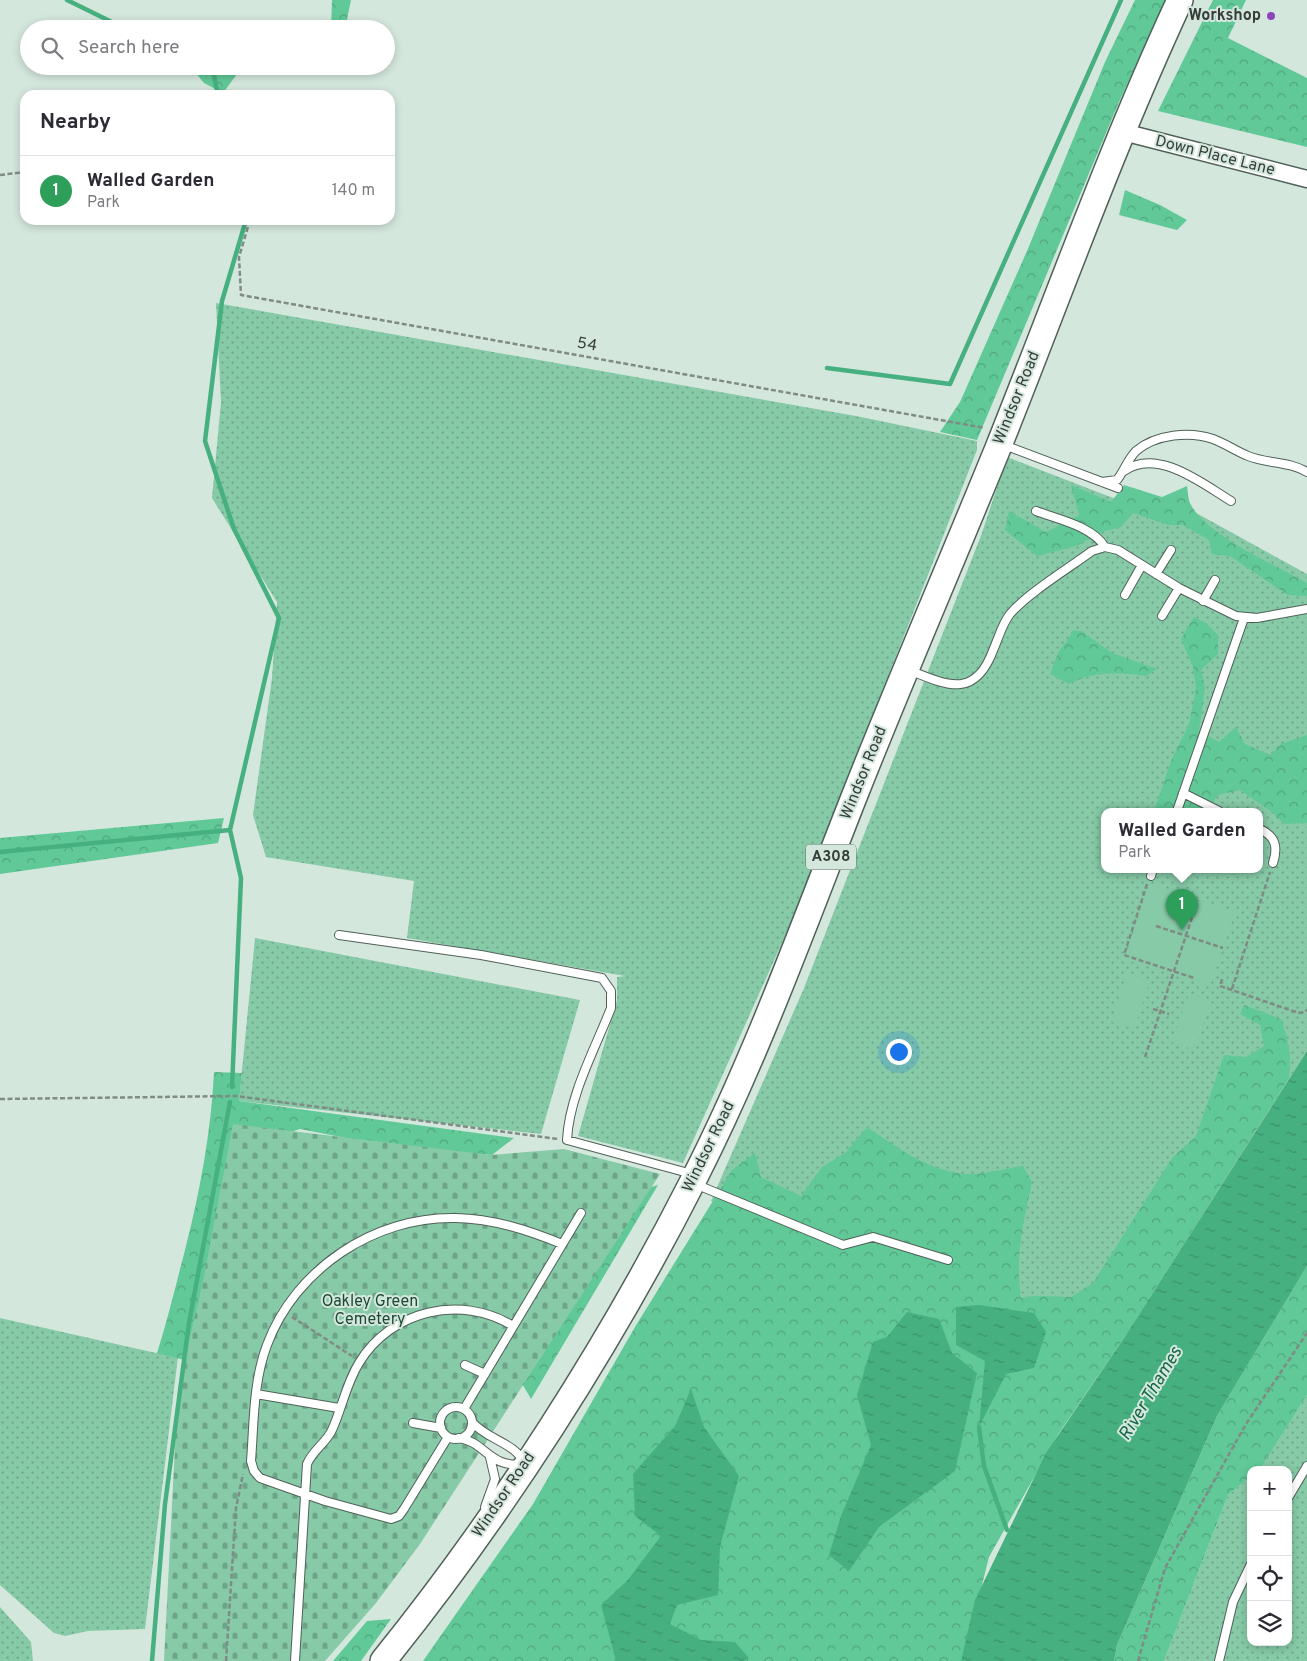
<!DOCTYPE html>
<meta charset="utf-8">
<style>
:root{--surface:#fff;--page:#f2f2f3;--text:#2b2b33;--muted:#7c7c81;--line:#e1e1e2;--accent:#111827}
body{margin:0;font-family:Overpass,sans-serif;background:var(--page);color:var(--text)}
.controls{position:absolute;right:15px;bottom:15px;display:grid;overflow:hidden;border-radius:10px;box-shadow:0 2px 8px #0003}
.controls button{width:45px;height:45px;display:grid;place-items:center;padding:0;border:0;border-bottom:1px solid var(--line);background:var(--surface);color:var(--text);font:25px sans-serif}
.you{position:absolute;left:898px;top:1051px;width:18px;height:18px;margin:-12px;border:4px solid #fff;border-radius:50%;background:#1a73e8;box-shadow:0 0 0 8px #1a73e833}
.badge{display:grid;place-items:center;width:32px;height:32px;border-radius:50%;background:var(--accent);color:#fff;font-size:16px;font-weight:700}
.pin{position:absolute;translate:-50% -41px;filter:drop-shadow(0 1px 2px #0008)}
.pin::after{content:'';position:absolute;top:26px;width:18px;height:15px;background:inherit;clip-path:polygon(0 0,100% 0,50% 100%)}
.popup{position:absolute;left:1101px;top:808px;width:162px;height:65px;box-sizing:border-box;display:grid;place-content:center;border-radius:10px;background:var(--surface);filter:drop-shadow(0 1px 4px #0005);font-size:16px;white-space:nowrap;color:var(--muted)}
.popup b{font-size:19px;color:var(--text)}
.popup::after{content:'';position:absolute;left:50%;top:100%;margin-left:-10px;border:10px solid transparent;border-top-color:var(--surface)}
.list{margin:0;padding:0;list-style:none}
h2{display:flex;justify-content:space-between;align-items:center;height:65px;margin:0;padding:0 20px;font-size:21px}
h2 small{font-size:16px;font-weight:400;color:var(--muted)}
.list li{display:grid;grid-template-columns:32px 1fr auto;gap:15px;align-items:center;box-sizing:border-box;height:70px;padding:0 20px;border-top:1px solid var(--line)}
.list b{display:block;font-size:19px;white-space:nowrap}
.list p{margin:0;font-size:16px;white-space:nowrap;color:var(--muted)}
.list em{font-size:16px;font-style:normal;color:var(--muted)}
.icon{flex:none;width:28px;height:28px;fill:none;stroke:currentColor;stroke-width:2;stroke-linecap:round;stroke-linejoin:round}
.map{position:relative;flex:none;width:1307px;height:1661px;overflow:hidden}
.search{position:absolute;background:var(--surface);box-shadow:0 2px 8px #0003;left:20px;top:20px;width:375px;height:55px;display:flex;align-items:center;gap:12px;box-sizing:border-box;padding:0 18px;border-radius:28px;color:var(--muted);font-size:19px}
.panel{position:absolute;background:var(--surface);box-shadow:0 2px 8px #0003;left:20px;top:90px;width:375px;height:135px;border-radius:15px}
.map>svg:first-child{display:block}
.grass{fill:url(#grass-dots);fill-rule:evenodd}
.forest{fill:url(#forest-crowns)}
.cemetery{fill:url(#cemetery-stones)}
.garden{fill:#86caa7}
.water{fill:url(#water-ripples)}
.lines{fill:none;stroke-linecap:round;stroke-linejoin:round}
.stream{stroke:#46b081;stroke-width:4.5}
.service-casing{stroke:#506158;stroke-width:10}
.minor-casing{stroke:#506158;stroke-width:19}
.primary-casing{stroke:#506158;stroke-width:28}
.path{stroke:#7f8b84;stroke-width:2.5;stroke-dasharray:5 2.5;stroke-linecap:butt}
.service{stroke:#fff;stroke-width:8}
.minor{stroke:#fff;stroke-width:16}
.primary{stroke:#fff;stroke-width:25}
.poi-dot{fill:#8d44b6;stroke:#d4e7dd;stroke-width:2}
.labels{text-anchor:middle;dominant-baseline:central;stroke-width:4;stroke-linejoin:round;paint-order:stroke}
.shield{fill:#d4e7dd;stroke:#66716b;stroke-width:1}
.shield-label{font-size:15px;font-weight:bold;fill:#373e3a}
.poi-label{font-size:16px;font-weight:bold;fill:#373e3a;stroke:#d4e7dd;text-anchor:end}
.street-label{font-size:16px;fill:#373e3a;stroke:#d4e7dd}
.park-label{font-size:16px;fill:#1c4834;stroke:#d4e7dd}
.water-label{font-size:18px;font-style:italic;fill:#176646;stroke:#d4e7dd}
</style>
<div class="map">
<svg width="1307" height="1661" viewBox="0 0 1307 1661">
<defs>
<pattern id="grass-dots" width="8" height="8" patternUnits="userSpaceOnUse" patternTransform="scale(1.25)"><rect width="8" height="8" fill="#86caa7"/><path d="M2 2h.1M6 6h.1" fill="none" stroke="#6ea589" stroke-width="1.8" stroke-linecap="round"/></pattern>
<pattern id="forest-crowns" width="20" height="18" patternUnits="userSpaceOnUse" patternTransform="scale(1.25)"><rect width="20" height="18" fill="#61c998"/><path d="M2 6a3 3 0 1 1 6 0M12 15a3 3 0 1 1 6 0" fill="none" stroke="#51a57d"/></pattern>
<pattern id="cemetery-stones" width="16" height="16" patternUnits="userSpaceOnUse" patternTransform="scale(1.25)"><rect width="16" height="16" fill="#86caa7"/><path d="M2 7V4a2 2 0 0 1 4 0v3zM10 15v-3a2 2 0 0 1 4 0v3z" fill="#6ea589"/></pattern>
<pattern id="water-ripples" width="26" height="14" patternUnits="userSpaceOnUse" patternTransform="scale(1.25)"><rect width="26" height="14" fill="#46b081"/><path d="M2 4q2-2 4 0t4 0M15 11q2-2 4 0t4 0" fill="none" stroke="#3b916b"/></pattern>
</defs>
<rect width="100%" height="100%" fill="#d4e7dd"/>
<path class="grass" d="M216,303L856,416L977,441V450L794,916L683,1163L578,1136L617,1000V977L625,976L407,938L414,881L266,857L253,815L272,678L277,602L212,498L221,402Z
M1007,457L1121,501L1198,514L1307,574V1051L1126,1335L711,1201L804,988L982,533ZM1104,811H1260V869H1104Z
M255,938L580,1000L541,1134L239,1101Z
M0,1318L156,1353L179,1348L145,1629L88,1631L65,1636L54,1633L0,1585Z
M1307,1395V1661H1164L1228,1495L1251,1476V1642H1288V1470H1258Z
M0,1607L31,1642L33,1661H0Z"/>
<path class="forest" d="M332,0H351L345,29H331Z
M1135,0H1166L1119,102L977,440L940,432L960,402L1027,251L1105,62Z
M1213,0H1246L1228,38L1307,78V147L1158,111Z
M190,66H243L223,93L204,83Z
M1125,190L1160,205L1187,220L1177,230L1119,215Z
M1071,485L1111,502L1124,485L1162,497L1187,486C1188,492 1188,500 1191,505C1209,537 1274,564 1307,583V596L1288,595L1230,556L1212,554L1209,540L1183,525H1169L1133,513L1121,527L1105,531L1076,546L1037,556L1005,530L1009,511L1046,532L1079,515Z
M1194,617L1206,623L1218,635V654L1201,670L1205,688L1199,731L1219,742L1236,727L1245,744L1270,755L1281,744L1307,735V823L1284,824L1273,813L1240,790L1218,795L1207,811H1154L1171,761L1189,724L1196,688L1193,667L1181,639Z
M1074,630L1083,632L1112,653L1157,669L1146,676C1118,672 1095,671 1069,684L1050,674L1058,653Z
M224,818L218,843L0,874V838Z
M1244,1005L1281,1019C1289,1041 1292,1056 1289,1078L1126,1335L1059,1433L989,1557L963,1661H423L533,1504L635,1327L732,1170L755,1153L761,1177L801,1196L822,1167L845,1153L867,1127C897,1147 928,1171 966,1174C984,1175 1005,1168 1023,1166L1032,1182C1023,1223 1015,1256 1021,1298L1035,1296L1071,1297L1093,1283L1172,1158L1196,1136L1224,1055L1246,1057L1264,1046L1260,1025L1240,1014Z
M214,1072L242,1073L239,1101L514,1138L492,1155L386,1146L300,1129L269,1139L208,1366L157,1353C168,1319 176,1284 185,1250C200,1191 211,1133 214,1072Z
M658,1185L531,1399L510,1363L624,1195Z
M1307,1266V1395L1261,1467L1258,1470H1251V1476L1228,1495L1164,1661H1114L1117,1645L1217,1416Z
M391,1619L361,1661H333L367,1621Z"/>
<path class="cemetery" d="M233,1124L491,1155L564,1149L660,1174L420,1544L376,1603L325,1661H164L178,1389L203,1281Z"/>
<path class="garden" d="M1149,884L1235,912L1210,987L1125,959Z
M1127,973L1150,981L1134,1029L1112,1022Z
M1189,994L1211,1001L1194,1050L1172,1042Z"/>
<path class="water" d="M1307,1051V1266L1217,1416L1117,1645L1114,1661H961L975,1600L1046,1453L1126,1335Z
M979,1305L1034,1313L1046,1332L1034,1368L1006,1374L979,1427L985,1361L956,1345V1307Z
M907,1312L939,1319L952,1353L977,1373L955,1471L879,1527L849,1571L829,1555L841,1516L871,1445L857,1395L873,1342L887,1337Z
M691,1389L704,1427L739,1476L720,1547L718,1595L677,1605L670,1624L701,1640L735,1642L749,1658L744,1661H616L601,1605L627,1581L661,1536L635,1516L633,1474L675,1426Z"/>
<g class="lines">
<path class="stream" d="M67,0L126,29
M212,66L218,95
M827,368L950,384L1121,0
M230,830L279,618L234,529L205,441L222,301L246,220
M0,852L230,830L241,878L232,1087
M979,1427L984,1466L1007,1530
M152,1661L165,1504L189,1323L230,1102"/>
<g class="service-casing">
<path id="service" d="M1004,445L1118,488
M1124,471C1157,447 1203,484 1231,501
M1102,482L1117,480C1124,471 1128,459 1136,451C1156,434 1190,431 1213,439C1226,444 1236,451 1248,456C1268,464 1288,461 1307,472
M1036,511C1057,519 1092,526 1105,547
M1156,574L1171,550
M1125,595L1142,565
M1203,601L1215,580
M1162,616L1179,588
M909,670C950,687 976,698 994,648C999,637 1002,624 1010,614C1028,593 1069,568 1092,551L1105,547L1118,550L1179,588L1236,616L1257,618L1307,609
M1183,793L1219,811
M1177,811L1244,618
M1260,829C1276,837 1278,847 1273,863
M1151,876L1153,869
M339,935L481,955L602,978L611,991V1008C595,1049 569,1096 567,1140L692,1174
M695,1184L843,1245L873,1237L948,1260
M465,1365L485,1374
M256,1394L339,1408
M440 1423a16 16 0 1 1 32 0a16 16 0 1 1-32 0Z
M464,1409L581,1213
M413,1423L441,1428
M448,1437L404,1509L399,1516L391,1519L325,1501L260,1478L254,1471L251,1461C254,1423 253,1382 267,1345C295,1269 375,1216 456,1218C494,1219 528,1230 562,1244
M459,1438C486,1442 489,1469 525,1464C515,1442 487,1440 472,1422
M1288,1498L1307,1466
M485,1507L495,1479L490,1457
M295,1661L307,1464C313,1450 326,1443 332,1430C342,1408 346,1384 359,1363C391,1310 461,1294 513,1326
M1219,1661L1233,1602L1251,1564"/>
</g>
<g class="minor-casing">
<path id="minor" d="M1123,132L1307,179"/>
</g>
<g class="primary-casing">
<path id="primary" d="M383,1661C501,1515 610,1345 695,1177C758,1053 805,921 856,792C902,676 951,563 998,448C1058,298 1112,146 1180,0"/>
</g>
<path class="path" d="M0,175L25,172
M250,220L239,257L241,295L985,428
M1147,884L1124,955L1194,978
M1156,926L1223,948
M1222,979L1220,986L1293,1011L1301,1013L1307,1010
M1232,989L1270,872
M1153,1009L1169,1014
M1145,1057L1198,900
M0,1099L236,1096L558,1139
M292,1317L352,1356
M226,1661L236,1508L243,1474
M1138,1661L1165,1568L1246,1424L1307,1333"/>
<use href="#service" class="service"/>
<use href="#minor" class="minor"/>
<use href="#primary" class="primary"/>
</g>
<circle class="poi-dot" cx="1271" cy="16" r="5"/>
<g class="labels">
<rect class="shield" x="806" y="844.5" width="50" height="25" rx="4"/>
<g class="shield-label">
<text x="831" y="857">A308</text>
</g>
<g class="poi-label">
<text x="1261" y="16">Workshop</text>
</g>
<g class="street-label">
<text transform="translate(1215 156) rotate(14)">Down Place Lane</text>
<text transform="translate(587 345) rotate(10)">54</text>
<text transform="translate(1017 398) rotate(-68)">Windsor Road</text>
<text transform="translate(864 773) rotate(-68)">Windsor Road</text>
<text transform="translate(709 1147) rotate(-64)">Windsor Road</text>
<text transform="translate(504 1495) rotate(-56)">Windsor Road</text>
</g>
<g class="park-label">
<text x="370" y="1302">Oakley Green<tspan x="370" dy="18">Cemetery</tspan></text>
</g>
<g class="water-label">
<text transform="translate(1151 1394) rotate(-59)">River Thames</text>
</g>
</g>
</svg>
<div class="controls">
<button>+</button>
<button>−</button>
<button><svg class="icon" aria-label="locate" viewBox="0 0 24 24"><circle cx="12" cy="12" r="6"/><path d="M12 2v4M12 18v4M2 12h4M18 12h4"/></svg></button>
<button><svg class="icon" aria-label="layers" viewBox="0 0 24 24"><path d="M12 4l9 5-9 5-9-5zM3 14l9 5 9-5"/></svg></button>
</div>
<div class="you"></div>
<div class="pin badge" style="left:1182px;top:930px;background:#2e9e5b">1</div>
<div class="popup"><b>Walled Garden</b>Park</div>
<div class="search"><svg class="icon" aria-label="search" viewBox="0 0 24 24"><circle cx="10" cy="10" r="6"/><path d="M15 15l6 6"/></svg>Search here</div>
<section class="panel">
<h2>Nearby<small></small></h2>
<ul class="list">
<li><span class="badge" style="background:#2e9e5b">1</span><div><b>Walled Garden</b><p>Park</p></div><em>140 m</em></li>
</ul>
</section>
</div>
